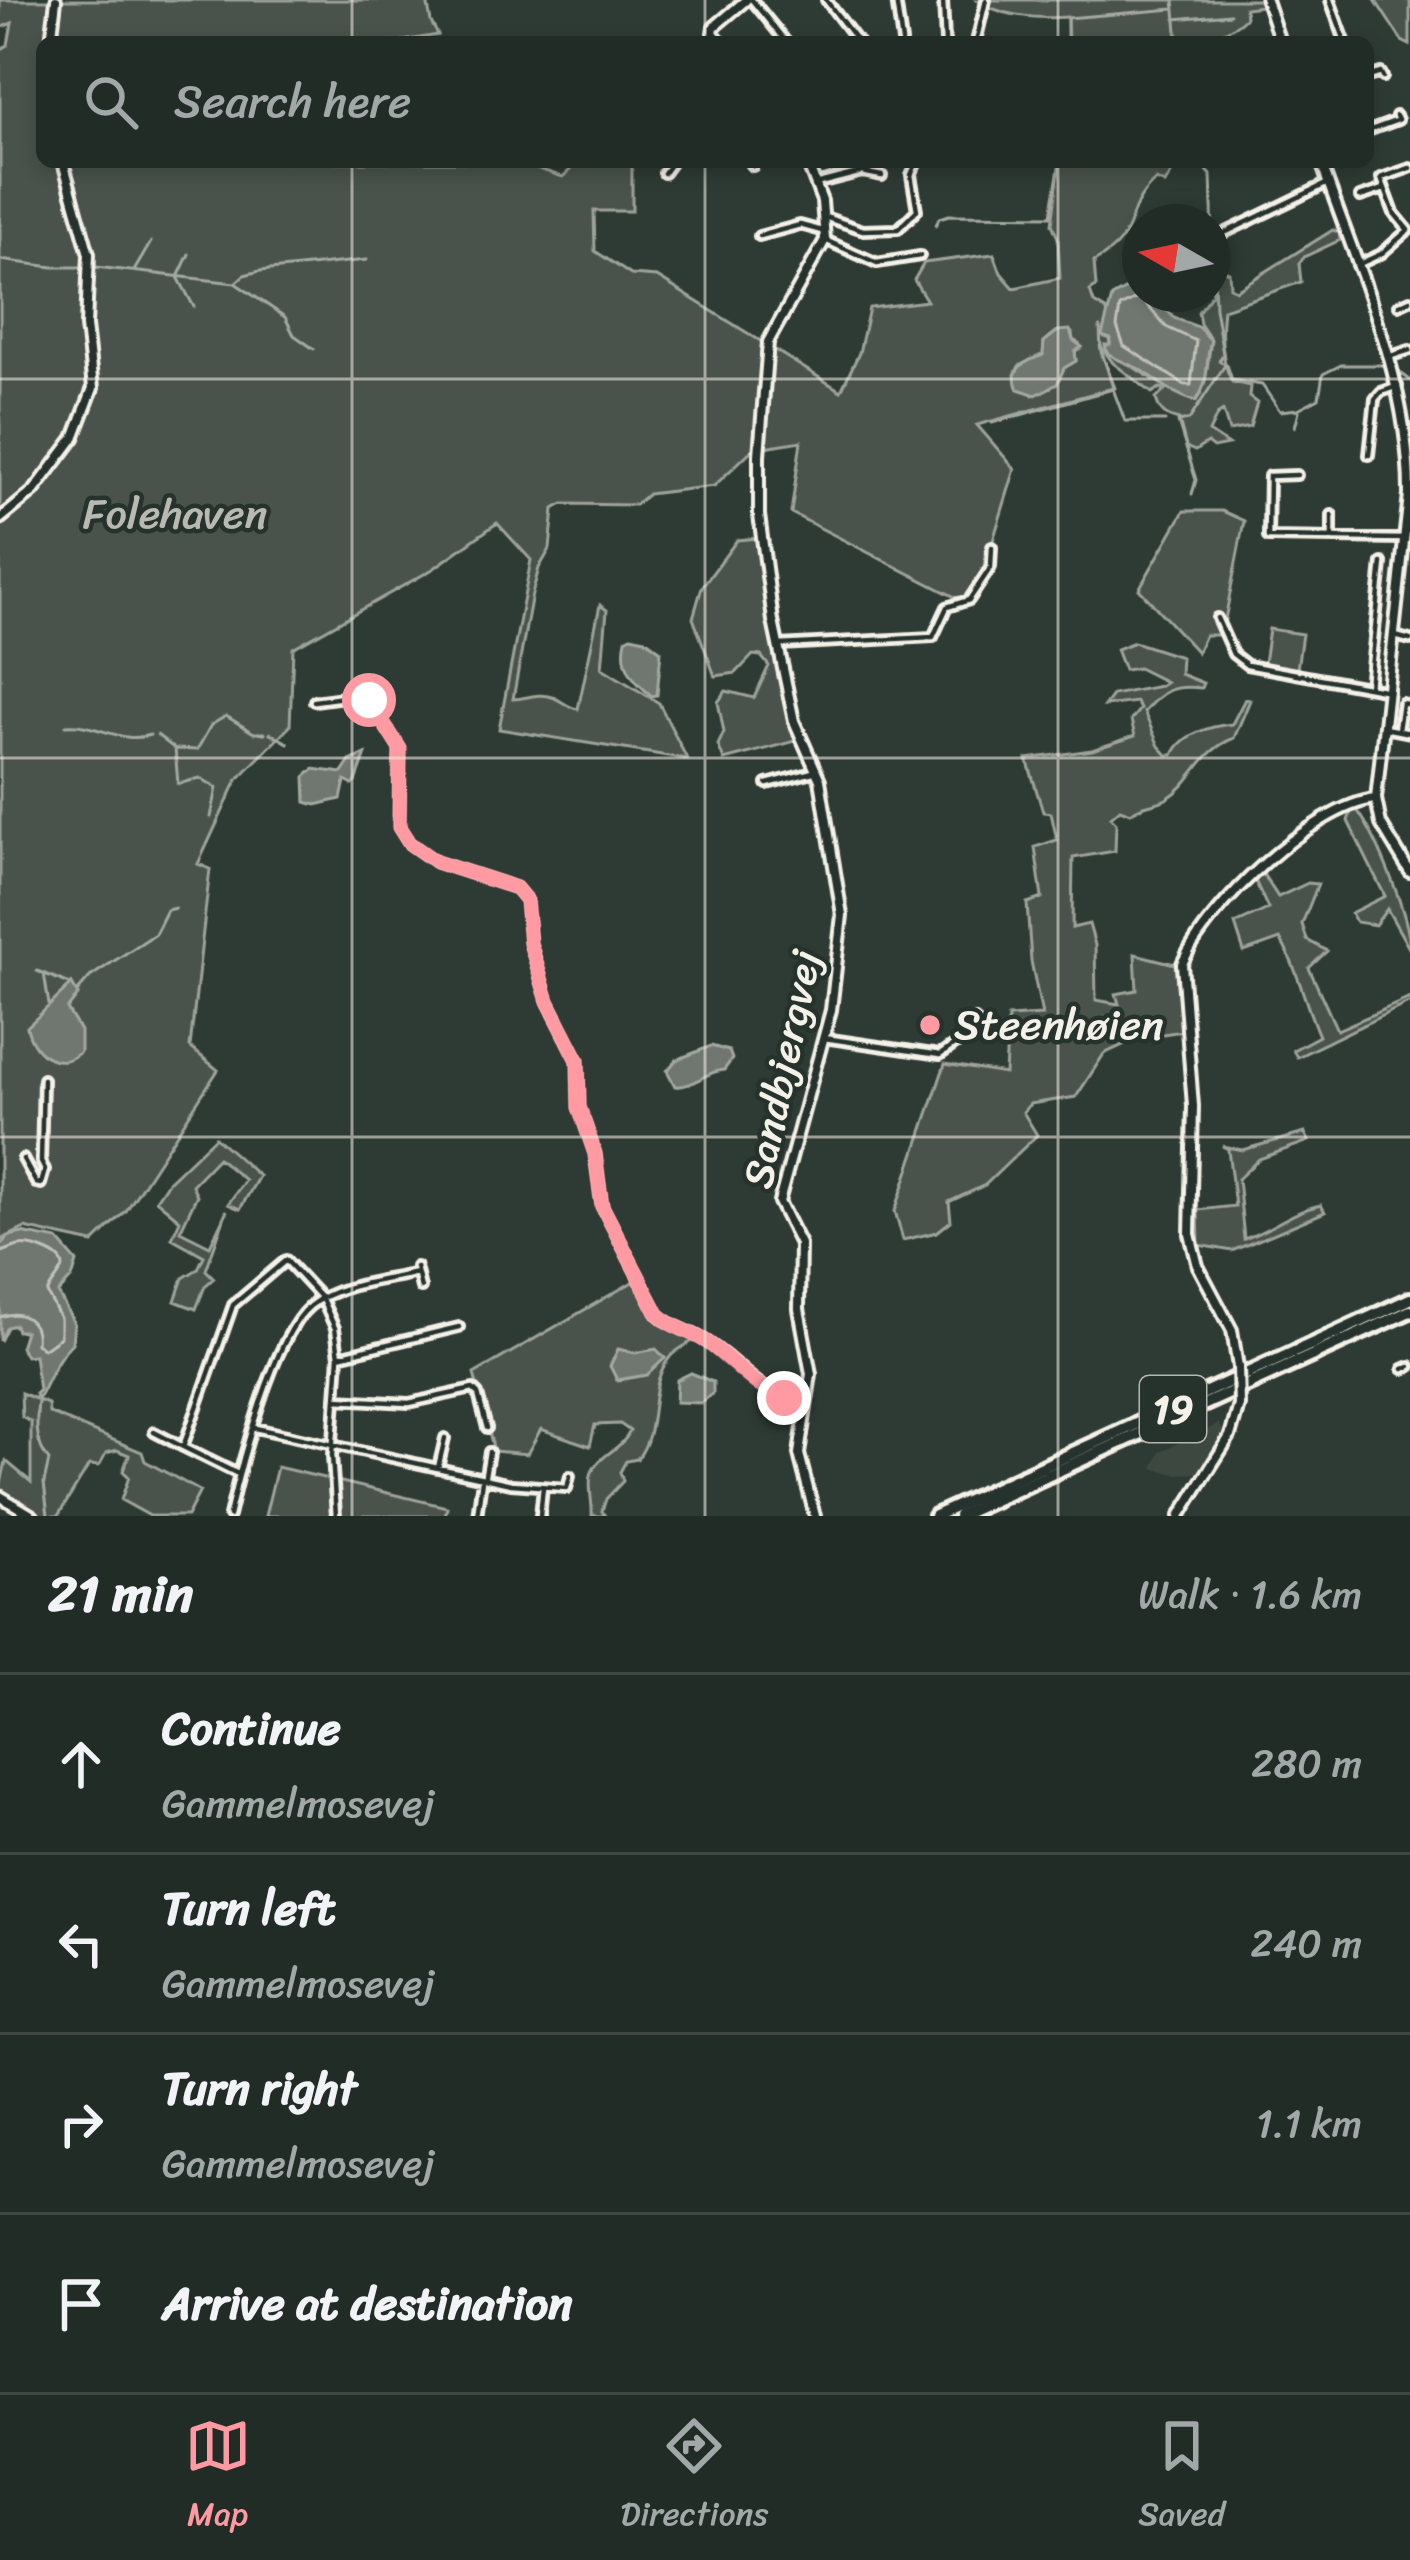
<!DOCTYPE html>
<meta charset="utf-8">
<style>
:root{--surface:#222c27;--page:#2e3833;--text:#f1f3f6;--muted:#a2a7a7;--line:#3f4844;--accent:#ff9aa2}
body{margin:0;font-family:Sriracha,sans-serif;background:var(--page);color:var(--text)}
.compass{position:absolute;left:1122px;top:204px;width:108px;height:108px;border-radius:50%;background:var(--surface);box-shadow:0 6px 18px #0003;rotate:279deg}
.stop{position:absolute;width:36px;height:36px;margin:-27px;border:9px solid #ff9aa2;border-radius:50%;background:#fff}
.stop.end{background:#ff9aa2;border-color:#fff;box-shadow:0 3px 12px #0008}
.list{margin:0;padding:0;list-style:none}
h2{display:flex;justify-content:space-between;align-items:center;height:156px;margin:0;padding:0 48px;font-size:51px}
h2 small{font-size:39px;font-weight:400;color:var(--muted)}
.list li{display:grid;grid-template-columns:78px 1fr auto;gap:36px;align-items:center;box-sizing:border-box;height:180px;padding:0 48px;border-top:3px solid var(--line)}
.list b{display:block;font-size:45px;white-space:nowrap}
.list p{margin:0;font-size:39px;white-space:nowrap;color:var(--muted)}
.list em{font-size:39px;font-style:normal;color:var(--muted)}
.icon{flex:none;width:66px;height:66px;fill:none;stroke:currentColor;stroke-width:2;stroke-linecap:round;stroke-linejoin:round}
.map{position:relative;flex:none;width:1410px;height:1516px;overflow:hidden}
.search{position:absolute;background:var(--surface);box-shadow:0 6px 18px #0003;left:36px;right:36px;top:36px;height:132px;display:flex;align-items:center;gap:30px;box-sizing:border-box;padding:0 42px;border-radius:18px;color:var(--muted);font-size:45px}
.sheet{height:876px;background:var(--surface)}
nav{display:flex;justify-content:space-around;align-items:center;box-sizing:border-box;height:168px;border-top:3px solid var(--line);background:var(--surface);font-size:33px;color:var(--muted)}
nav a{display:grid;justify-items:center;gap:6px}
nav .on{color:var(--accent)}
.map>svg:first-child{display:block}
.built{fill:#3c4841}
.green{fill:#48524c;stroke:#9ea29a;stroke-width:3;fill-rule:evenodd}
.water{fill:#6f7770;stroke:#a4a8a0;stroke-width:3}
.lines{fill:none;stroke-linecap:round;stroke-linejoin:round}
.shore{stroke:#bfc0b8;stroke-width:3}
.stream{stroke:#a4a8a0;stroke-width:3}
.street-casing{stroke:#f4f1e8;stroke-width:14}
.secondary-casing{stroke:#f4f1e8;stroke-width:16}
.highway-casing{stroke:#f4f1e8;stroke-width:20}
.street{stroke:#26332d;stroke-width:4.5}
.secondary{stroke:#26332d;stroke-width:8}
.highway{stroke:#26332d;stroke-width:10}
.secondary-bridge-casing{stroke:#f4f1e8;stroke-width:16;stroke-linecap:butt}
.secondary-bridge{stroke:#26332d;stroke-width:8}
.route{stroke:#ff9aa2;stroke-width:15}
.grid{fill:none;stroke:#f4f1e8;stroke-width:3;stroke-opacity:0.55}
.poi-dot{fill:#ff9aa2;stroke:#26332d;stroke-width:4.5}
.labels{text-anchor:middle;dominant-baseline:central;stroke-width:9;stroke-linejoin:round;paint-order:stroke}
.shield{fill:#26332d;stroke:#b6b8b0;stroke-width:3}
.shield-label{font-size:39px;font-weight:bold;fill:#f4f1e8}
.park-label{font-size:42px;fill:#b8b9b1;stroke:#26332d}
.poi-label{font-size:42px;fill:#f4f1e8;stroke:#26332d;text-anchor:start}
.street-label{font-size:42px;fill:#f4f1e8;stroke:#26332d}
</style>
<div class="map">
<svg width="1410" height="1516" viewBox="0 0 1410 1516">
<rect width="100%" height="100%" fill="#2e3b34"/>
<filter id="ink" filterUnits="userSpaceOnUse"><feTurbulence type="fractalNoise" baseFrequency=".00833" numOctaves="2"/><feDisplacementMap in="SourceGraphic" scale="24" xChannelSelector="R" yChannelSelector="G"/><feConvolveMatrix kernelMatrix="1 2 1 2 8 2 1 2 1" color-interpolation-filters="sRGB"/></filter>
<g filter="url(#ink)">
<path class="built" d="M1219,1424L1225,1434L1199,1473L1175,1474L1153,1468L1161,1451Z"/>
<path class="green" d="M0,0H427L431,22L438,35L396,42H42V162H517L563,177L578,162H632V211H594L595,251L631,275L657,277L841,391L859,353L869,308L927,301L914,280L924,263L994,254L1001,273L1014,288L1060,278L1058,238L1052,224L1060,162H1194L1196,167L1172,172L1165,184L1156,180C1119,213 1144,234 1094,262L1096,287L1090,291L1094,303L1107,311C1109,322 1108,340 1113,349C1120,362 1181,397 1196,401L1206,376L1211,340L1200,324L1198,312L1212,294V262L1219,261L1221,269L1229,272L1230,287L1236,290L1333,230L1339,232L1340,240L1304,257L1299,263L1301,282L1223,309C1220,334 1221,360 1232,382L1250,386L1249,397L1257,403L1250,427L1229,431L1223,411L1217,415L1209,432L1228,445L1213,448L1207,443L1195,451L1186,447L1179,420C1166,417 1160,413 1156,399L1165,390L1160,388L1152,393L1113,363L1100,345L1113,388L977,425L1015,469L991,547L990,567L965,602L791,513L801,441L753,449L714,486L648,494L635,505L563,504L554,509L550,549L539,568L532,594L513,699C527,699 537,692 552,697C562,700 566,707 578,709L600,605L607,610L602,668L659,703L687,759L499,729L531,560L497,523L433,569L293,648L290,726L237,780L198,864L210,869L190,1047L218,1070L126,1211L93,1243L25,1228L0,1240V50L8,45L12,23L0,28ZM1056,332L1072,333L1073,340L1079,343L1081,348L1075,351L1076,361L1064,368L1057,384L1033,395L1015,375L1019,366L1043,354L1044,342Z
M978,0H1260L1262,6L1245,8L1246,17C1211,54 1120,42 1068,42L1067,17C1039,19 1000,17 978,0Z
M1375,0H1410V45L1402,41Z
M1184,511H1222L1244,521L1222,635H1205L1197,652L1139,589Z
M758,538L768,611L794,733L799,740L724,760L718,745L724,732L718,702L726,691L754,698L769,666L761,656L753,655L736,673L715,676L693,618L702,587L737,540Z
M1269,629L1302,634L1297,669L1264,663Z
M1134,642L1181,657L1180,674L1203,683L1201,688C1172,685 1162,690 1144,712L1159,746L1167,755H1173C1181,734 1211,726 1232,724L1245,699L1250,700L1234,738C1199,752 1195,781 1168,798C1155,806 1142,803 1131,813L1120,809L1111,817L1116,823L1115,851L1073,858L1072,928L1089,924L1095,945L1096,1000L1119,1004L1116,994L1137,990L1135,954L1175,964L1182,1031L1138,1038L1104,1054L1076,1097L1030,1104L1023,1112L1037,1135L985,1185L949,1202L951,1221L937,1232L903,1240L895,1211L945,1064L1005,1074L1008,1017L1042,1015L1031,961L1027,903L1042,898L1035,847L1057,840L1051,813L1043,812L1027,759L1092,750L1135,736L1131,720L1140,709L1136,702L1104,706L1112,695L1160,686L1166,682L1138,668L1124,670L1116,649Z
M1353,805C1375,830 1410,917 1410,950L1387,909L1375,925L1356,922L1351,913L1385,896L1348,821Z
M1261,871L1278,897L1308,883L1318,884L1302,924L1307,940L1327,951L1309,968L1337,1030L1410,998V1002L1297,1057L1293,1050L1319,1036C1305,1004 1298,969 1280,939L1244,952L1235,924L1268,909L1253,876Z
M1305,1133L1309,1141L1259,1159L1238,1179L1244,1239C1271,1230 1292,1211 1321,1205L1325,1212L1232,1251L1199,1245L1198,1210L1235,1206L1228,1149L1222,1146L1242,1150Z
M215,1137L259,1176L240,1209L228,1204L245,1180L218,1158L192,1185L197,1195L180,1231L210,1246L227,1210L206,1270L214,1278L205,1286L196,1309L175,1301L183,1278L198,1269L204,1256L172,1238L180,1220L156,1200L168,1182Z
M636,1280L659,1322L694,1340C687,1345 675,1350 670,1357C646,1386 661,1430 637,1459L626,1461L620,1472L623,1481L606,1499L602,1511L605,1516H592C593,1504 588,1487 591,1475C597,1455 622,1450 630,1431L620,1424L595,1425L590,1446L541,1429L527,1454L494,1451L474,1374Z
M21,1393L48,1404L49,1413L142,1452L145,1461L200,1491L187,1516H150L121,1500L129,1477L123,1471L129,1455L117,1450L106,1453L99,1466L89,1465L58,1516H42L0,1489L6,1461L31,1482V1422L22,1417Z
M277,1467L328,1479L331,1516H265Z
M337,1481L447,1507L445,1516H340Z"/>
<path class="water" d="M1135,284L1140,285V294H1152L1174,318L1198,327L1211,340C1204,365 1211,379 1196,401C1174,396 1161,382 1143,371C1130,363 1117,362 1107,352L1105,345H1110L1111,339L1102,336L1112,297Z
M1070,330L1073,340L1082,347L1075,351L1076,361L1064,368L1057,384L1036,395L1018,389C1008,368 1026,361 1043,355L1044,342L1058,331Z
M631,636L645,639L661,651L657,695L652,696C632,680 620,665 626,639Z
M366,754L356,782L353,785L345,781L341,799L316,805L306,802L305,777L314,769L342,773L350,761Z
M72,984L78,995L67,1009L80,1031V1052C58,1072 32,1053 27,1027Z
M711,1046L729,1051L732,1059L724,1070C705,1071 694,1088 675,1086L667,1071L676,1060Z
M22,1233L58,1240L77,1262L72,1278L58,1293L74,1323L72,1343C55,1359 50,1378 38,1399L35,1394L39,1390L34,1355L26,1356L20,1347L25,1331H17L15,1325L7,1327L0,1341V1245L10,1236Z
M618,1349L635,1353L656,1349L665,1358L647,1375L617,1380L610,1366Z
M691,1373L713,1382V1393L701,1403L676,1402L677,1380Z"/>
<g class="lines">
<path class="shore" d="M1140,297L1166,327L1196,341L1191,385H1185L1124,346L1117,327L1120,307Z
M0,1252C7,1251 13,1247 19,1246C30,1244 63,1253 63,1267C63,1272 49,1287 47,1293L60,1318V1337L43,1349L36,1343C39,1320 21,1309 0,1317"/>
<path class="stream" d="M1174,0L1178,42
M1175,19L1230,14
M1067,42V18L1174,9
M1200,162L1211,175L1213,236
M936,225L939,218L949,215L1051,216L1060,162
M1213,241L1215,308L1223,354L1219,361L1227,365L1232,380L1262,385L1280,411L1298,409L1319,398L1323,374L1341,365H1384
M189,254L178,277L194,307
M0,260L53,267H85
M96,267L235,283L285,317L294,335L314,349
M134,271L151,242
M235,283L244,275L260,271L367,260
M1100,327L1101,352L1115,388
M1398,371L1410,380
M992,423L1113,389L1125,421H1165
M1295,427L1299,411
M1192,494L1196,480L1178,422L1189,420L1225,365
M66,725C95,722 121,745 150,735
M270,733L288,743
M157,735L175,749L178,784L200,778L217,788L211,817
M176,749L197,750L211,725L226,716L254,733H265
M37,971L70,984
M44,973L49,1005
M77,992L90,977L155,934L167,910L175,908
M38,1401C36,1421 35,1445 49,1460L44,1483L48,1516"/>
<g class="street-casing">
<path id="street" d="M752,0L786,42
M826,0L858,42
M896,0L902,42
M943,0L945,42
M1330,0L1345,41
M976,42L986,0
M1368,77L1381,73L1383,77
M1368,131L1398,120L1396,116
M750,162L753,166
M664,173L672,162
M819,183L862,172L882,176
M1360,197L1384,189
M825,217L863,230L898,229L917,210L911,175L917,162
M1408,230L1394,213L1381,178L1410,168
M759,236L800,225L822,231
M1212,239L1328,183
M825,240L877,263L920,256
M1357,265L1381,254L1406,232
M1399,305L1410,300
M1388,357L1410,350
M1369,455L1375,399L1381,392L1398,386
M1297,475L1269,476L1268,537L1405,539
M1332,515V538
M1217,618L1233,654L1247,665L1389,691
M1395,636L1410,640
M779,645L933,637L947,607L969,600L991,567L992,547
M1369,687L1382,563
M314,701L359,695L369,700L400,749L399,827L409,843L436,862L516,888L526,900L530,943L548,1001L578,1060L579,1107L595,1153L602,1206L658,1314C670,1326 685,1329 699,1337C740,1359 754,1394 804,1401
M1384,728L1410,733
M1398,730L1402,703L1410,705
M767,784L813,772
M824,1038L940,1055L957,1043L975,1020
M23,1159L36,1183L41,1184L45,1170L41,1162L43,1079
M416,1267L421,1288
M339,1356L459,1327
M1403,1369L1410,1366
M336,1399L409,1403L473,1389L478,1394L487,1428
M255,1428L511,1484L567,1488L570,1476
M154,1432L183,1447
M438,1468L445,1438
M238,1474L183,1447L233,1305L286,1260L322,1299L335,1328L339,1356L332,1455L336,1516
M485,1475L489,1452
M229,1516C240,1467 273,1337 310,1306C337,1284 384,1281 417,1273
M477,1516L482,1480
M540,1516L543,1487"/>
</g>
<g class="secondary-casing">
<path id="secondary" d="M1266,0L1280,42
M51,42L56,0
M721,42L713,33L714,27L746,0
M807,162L822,201L825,240L768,342L759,455V515L773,621L794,721L820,780L842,915L831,1010L779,1202L800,1244L799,1309L811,1374L799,1454L815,1516
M0,519L34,491L74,438L93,388L86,326L89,254L63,162
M1376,799L1381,824L1410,872
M1238,1367L1232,1330L1198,1266L1190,1234L1193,1106L1182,964C1207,908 1314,805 1376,799L1409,495C1410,379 1358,270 1321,162
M0,1496L33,1516
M1180,1516L1230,1436L1239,1405"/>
</g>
<g class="highway-casing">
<path id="highway" d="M935,1516L1410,1299
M959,1516L1410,1311"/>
</g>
<use href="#street" class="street"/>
<use href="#secondary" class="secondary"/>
<use href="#highway" class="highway"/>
<g class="secondary-bridge-casing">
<path id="secondary-bridge" d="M1238,1367L1239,1405"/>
</g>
<use href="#secondary-bridge" class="secondary-bridge"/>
</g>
</g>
<g class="lines" filter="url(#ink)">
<path class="route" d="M369,700L400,749L399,827L409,843L436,862L516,888L526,900L530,943L548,1001L578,1060L579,1107L595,1154L602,1206L658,1314C672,1328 691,1331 707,1342C732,1360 754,1388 784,1398"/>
</g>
<path class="grid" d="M352,0V42M705,0V42M1058,0V42M352,162V1516M705,162V1516M1058,162V1516M0,379H1410M0,758H1410M0,1137H1410"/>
<circle class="poi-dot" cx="930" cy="1025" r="12"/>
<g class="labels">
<rect class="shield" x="1140" y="1376" width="66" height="66" rx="9"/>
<g class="shield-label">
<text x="1173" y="1409">19</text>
</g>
<g class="park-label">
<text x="175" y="514">Folehaven</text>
</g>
<g class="poi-label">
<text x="954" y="1025">Steenhøien</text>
</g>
<g class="street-label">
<text transform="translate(782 1069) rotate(-78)">Sandbjergvej</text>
</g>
</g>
</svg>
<svg class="compass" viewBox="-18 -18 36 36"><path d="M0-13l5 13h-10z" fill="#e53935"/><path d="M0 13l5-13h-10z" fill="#a2a7a7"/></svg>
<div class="stop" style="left:369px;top:700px"></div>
<div class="stop end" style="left:784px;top:1398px"></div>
<div class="search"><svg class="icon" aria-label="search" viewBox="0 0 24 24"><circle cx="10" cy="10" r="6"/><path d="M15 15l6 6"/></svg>Search here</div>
</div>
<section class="sheet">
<h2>21 min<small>Walk · 1.6 km</small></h2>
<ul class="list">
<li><svg class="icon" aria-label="ahead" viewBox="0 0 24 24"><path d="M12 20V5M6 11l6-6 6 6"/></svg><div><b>Continue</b><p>Gammelmosevej</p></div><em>280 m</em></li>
<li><svg class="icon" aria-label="left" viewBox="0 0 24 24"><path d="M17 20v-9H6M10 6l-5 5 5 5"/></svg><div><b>Turn left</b><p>Gammelmosevej</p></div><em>240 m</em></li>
<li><svg class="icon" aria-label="right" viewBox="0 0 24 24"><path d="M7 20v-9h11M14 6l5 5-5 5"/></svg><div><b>Turn right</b><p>Gammelmosevej</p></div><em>1.1 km</em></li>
<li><svg class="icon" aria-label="arrive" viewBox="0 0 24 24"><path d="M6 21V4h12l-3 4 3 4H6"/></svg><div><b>Arrive at destination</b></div></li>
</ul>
</section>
<nav>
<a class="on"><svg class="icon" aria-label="map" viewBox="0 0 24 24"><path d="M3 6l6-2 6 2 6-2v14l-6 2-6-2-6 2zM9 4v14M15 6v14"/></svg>Map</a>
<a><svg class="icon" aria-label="directions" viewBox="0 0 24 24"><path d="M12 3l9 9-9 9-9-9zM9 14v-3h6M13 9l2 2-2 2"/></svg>Directions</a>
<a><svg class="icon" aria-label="saved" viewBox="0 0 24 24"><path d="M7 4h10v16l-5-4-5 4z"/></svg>Saved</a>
</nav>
